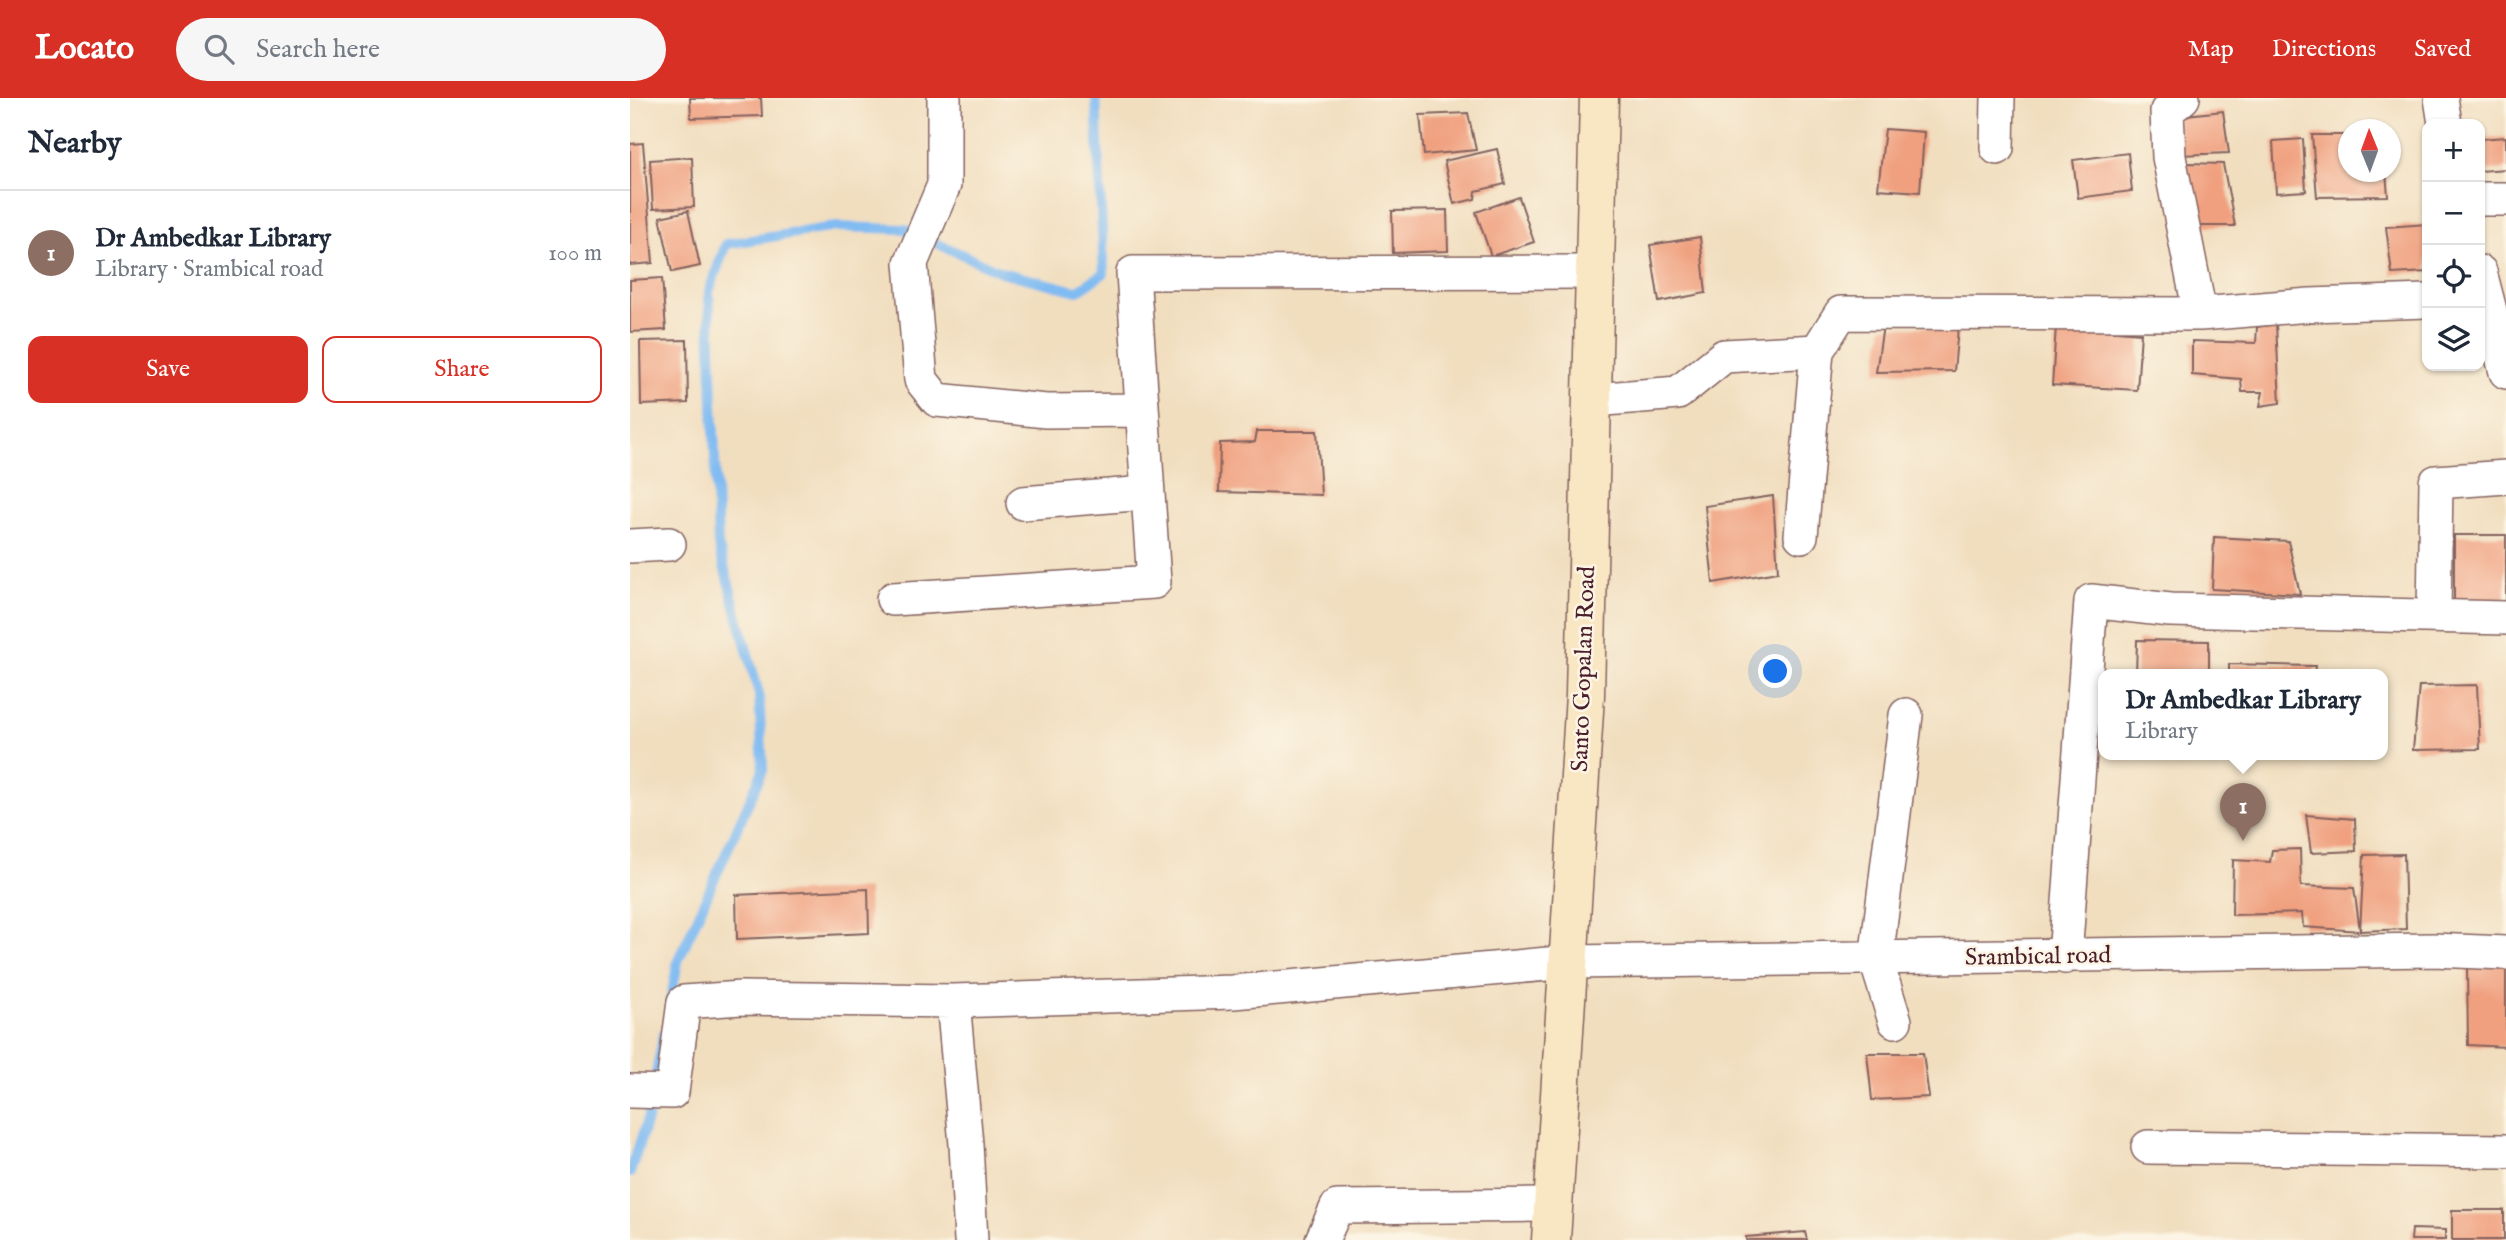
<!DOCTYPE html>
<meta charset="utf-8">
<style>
:root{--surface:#fff;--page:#f6f6f7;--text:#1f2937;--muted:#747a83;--line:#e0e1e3;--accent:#d93025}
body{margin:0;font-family:"IM FELL English",serif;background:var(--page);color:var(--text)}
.controls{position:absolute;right:21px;top:21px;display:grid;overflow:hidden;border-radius:14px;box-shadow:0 2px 5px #0004}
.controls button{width:63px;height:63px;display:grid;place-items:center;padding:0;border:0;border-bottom:2px solid var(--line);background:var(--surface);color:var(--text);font:35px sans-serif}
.compass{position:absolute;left:1708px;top:21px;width:63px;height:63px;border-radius:50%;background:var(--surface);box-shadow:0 2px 5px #0004;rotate:359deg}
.you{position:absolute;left:1146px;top:574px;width:24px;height:24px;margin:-18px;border:5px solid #fff;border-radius:50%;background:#1a73e8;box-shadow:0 0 0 10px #1a73e833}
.badge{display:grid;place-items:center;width:46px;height:46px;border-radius:50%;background:var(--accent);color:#fff;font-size:23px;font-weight:700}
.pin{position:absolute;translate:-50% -58px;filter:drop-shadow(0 2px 4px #0008)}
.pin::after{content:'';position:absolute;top:37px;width:24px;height:21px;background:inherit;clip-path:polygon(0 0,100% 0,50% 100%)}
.popup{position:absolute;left:1468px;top:571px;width:290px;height:91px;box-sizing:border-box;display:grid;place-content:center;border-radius:14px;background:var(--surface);filter:drop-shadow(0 2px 5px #0005);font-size:23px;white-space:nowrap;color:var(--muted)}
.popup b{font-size:26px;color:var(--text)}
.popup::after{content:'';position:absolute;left:50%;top:100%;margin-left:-14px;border:14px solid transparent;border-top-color:var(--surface)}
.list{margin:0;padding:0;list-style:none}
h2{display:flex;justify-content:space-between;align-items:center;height:91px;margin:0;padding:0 28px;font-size:30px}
h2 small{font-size:23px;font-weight:400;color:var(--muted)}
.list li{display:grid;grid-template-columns:46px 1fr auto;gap:21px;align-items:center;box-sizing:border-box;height:126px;padding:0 28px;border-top:2px solid var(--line)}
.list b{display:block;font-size:26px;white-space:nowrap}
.list p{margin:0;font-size:23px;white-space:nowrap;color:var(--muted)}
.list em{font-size:23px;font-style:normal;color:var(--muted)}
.actions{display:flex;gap:14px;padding:21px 28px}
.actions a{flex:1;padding:16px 0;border:2px solid var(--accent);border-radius:14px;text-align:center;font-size:24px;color:var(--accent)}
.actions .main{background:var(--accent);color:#fff}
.icon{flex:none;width:38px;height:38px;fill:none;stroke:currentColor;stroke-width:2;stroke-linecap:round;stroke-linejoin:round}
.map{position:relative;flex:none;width:1876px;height:1142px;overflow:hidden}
header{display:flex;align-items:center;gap:42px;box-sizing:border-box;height:98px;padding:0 35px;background:var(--accent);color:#fff}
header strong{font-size:33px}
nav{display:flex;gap:38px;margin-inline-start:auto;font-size:24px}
.search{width:490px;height:63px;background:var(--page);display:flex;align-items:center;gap:18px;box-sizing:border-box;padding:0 24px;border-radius:38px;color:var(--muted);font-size:26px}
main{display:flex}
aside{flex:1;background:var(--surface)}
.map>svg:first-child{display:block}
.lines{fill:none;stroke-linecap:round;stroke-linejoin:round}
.stream{stroke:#80bbf2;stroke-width:10}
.building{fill:#f0a07f}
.minor-casing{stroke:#84625f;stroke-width:36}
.secondary-casing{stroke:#84625f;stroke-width:41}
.minor{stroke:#fff;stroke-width:33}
.secondary{stroke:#f9e7c3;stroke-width:38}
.labels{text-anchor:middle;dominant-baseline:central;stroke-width:5;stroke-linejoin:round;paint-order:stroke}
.street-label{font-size:24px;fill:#4a1f2b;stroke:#fcf5e5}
</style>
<header>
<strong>Locato</strong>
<div class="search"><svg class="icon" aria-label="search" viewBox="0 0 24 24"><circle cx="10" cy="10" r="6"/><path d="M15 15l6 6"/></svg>Search here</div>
<nav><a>Map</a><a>Directions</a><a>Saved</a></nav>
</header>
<main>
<aside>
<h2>Nearby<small></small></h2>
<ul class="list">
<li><span class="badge" style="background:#8d6e63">1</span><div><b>Dr Ambedkar Library</b><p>Library · Srambical road</p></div><em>100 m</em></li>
</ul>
<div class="actions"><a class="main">Save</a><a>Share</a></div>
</aside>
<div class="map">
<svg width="1876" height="1142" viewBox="0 0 1876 1142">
<rect width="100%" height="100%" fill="#fcf5e5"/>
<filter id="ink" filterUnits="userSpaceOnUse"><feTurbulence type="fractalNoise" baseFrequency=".0143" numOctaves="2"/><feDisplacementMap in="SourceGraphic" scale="14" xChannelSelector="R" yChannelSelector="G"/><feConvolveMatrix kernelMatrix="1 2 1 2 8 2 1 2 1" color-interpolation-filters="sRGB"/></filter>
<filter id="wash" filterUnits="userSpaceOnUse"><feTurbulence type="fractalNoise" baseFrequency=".00686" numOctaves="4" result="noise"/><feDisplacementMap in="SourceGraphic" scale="28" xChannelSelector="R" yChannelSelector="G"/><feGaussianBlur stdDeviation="1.57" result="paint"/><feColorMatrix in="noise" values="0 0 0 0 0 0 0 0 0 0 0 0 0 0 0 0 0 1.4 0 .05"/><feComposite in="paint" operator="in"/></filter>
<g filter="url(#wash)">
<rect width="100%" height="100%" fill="#f1debf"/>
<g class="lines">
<path class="stream" d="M40,905L48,863L133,672L129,596L88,446L79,193L96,146L204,129L275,131L371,174L447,193L474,175L466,0
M0,1075L18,1019L34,935"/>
</g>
<g id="blocks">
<path class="building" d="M60,0H131L132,18L61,20Z
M1593,13L1599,55L1549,57L1547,18Z
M838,15L846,52L794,57L790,17Z
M1255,31L1294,34L1290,94L1248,91Z
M1682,37H1718V74H1756L1758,98L1687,99Z
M1876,39V71L1850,73V41Z
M1673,41L1676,93L1646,95L1643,43Z
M13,45L23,165L0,167V46Z
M867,51L875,86L846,93L845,101L824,106L814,63Z
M1498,55L1502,93L1448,100L1443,62Z
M62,59L64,109L23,111L20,62Z
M1556,65L1593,66L1605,128H1562Z
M889,99L904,144L861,158L846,114Z
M817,112L818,153L763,155L762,113Z
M58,113L70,168L42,174L30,119Z
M1797,126V174L1762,176L1756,129Z
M1070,139L1076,195L1029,204L1020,147Z
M32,180L36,232L0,234V182Z
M1646,226L1650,305L1630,308L1633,294H1612L1611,281L1562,277V243L1626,245L1627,229Z
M1253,228L1328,230L1324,273L1246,274Z
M1426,228L1511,235L1507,292L1422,287Z
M57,242L58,305L11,307L10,243Z
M627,333H687L691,397L589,394L590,345L625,344Z
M1143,398L1148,474L1083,485L1075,408Z
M1824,437H1876V504L1824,505Z
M1584,439L1658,443L1670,496L1582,491Z
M1507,542L1579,543V577H1506Z
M1599,566L1685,568L1684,577H1599Z
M1847,587L1850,651L1783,652L1789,588Z
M1676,717L1725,721L1726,753L1681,755Z
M1670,751L1671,788L1724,790L1730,833L1673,829L1672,815L1602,817L1603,762L1640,764L1642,752Z
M1774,756L1776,831L1730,833L1734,757Z
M238,791L239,835L107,841L106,797Z
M1876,864V949L1838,947L1837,869Z
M1237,955H1293L1299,999L1242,1002Z
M1822,1112H1874V1142H1822Z
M1782,1131L1815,1132V1142H1781Z
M1175,1134L1177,1142H1116V1139Z"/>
</g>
</g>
<g filter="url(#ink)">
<use href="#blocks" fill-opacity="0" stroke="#84625f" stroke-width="2"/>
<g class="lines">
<g class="minor-casing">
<path id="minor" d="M314,0V87L281,165L291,282L307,302L416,313L511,312
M1553,0L1537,13L1539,59L1570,216
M1811,0L1815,26
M1367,50L1368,0
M1850,101H1876
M1850,174L1876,274
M964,302L1048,295L1094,258L1187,253L1211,215L1570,216L1680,207L1797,203
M393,405L516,395
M1171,438L1187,253
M0,448L39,446
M263,501L524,484L503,175L967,174
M1804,518L1806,384L1876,379
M1435,859L1461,503L1540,512L1876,520
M323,903L336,1046L341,1142
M1265,923L1246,862L1276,617
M0,993L42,994L54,904L111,900L323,903L603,894L940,864L1803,852L1876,855
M1518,1049L1876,1053
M692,1142L707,1109L923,1107"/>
</g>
<g class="secondary-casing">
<path id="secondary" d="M921,1142L955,597L969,0"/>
</g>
<use href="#minor" class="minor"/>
<use href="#secondary" class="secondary"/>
</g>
</g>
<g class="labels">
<g class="street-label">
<text transform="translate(954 571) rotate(-88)">Santo Gopalan Road</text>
<text transform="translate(1408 859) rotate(-1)">Srambical road</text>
</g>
</g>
</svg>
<div class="controls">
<button>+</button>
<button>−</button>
<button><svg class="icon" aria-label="locate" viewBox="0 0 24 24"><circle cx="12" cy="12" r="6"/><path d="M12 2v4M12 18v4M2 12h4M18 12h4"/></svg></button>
<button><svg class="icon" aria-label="layers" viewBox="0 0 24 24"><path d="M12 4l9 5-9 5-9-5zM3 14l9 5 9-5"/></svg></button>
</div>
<svg class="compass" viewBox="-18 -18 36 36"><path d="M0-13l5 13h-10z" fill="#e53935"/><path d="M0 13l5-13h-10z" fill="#747a83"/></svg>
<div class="you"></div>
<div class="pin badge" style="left:1613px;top:743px;background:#8d6e63">1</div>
<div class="popup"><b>Dr Ambedkar Library</b>Library</div>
</div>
</main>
